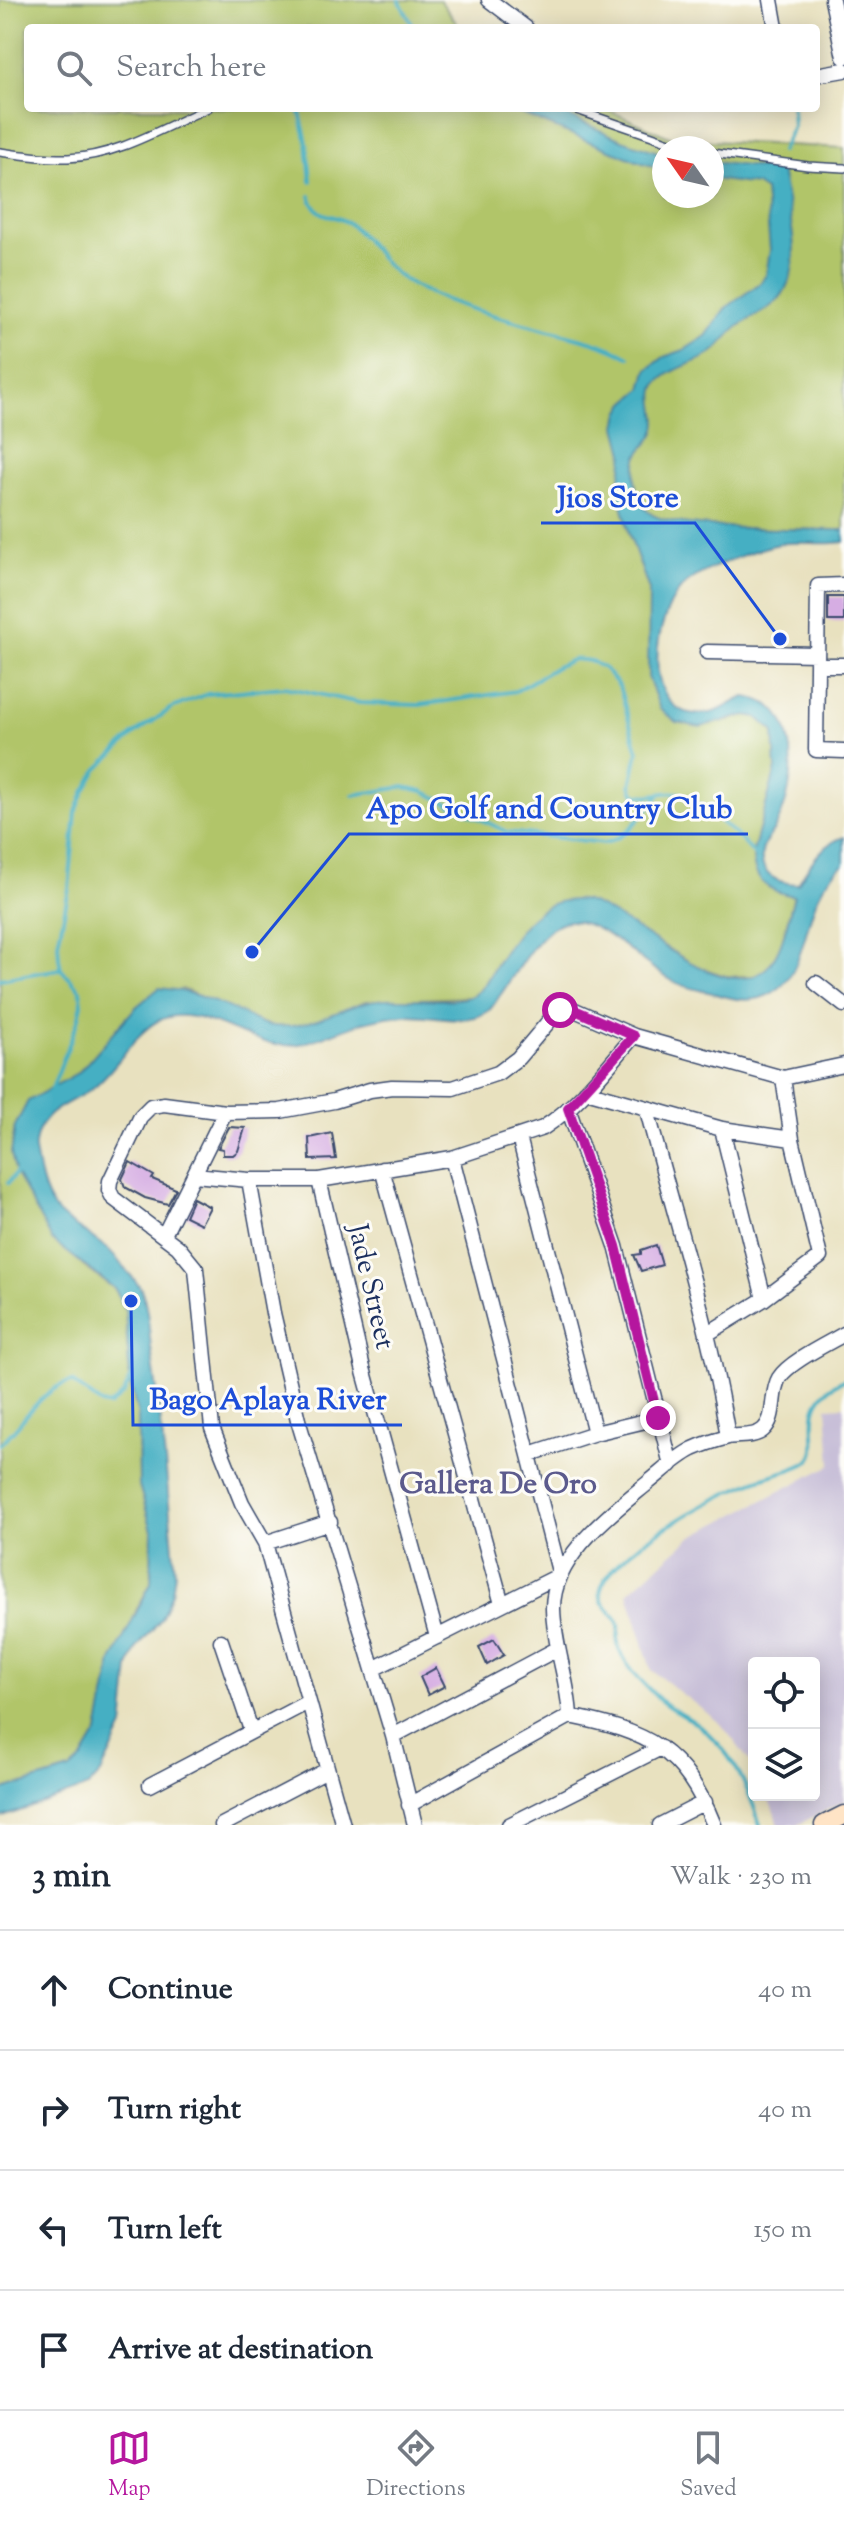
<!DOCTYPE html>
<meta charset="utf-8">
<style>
:root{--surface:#fff;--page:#f6f6f7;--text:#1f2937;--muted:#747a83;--line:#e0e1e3;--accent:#b5179e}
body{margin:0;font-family:"Sorts Mill Goudy",serif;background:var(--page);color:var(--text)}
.controls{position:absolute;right:24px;bottom:24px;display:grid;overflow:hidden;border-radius:8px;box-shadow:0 4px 20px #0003}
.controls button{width:72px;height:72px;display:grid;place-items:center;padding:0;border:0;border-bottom:2px solid var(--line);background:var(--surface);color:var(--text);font:40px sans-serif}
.compass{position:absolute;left:652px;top:136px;width:72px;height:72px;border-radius:50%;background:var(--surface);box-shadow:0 4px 20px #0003;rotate:304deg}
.stop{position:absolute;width:24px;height:24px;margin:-18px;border:6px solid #b5179e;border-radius:50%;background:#fff}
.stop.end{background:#b5179e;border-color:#fff;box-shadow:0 2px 8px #0008}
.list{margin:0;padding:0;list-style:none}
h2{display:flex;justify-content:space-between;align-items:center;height:104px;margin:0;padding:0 32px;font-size:34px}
h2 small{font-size:26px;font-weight:400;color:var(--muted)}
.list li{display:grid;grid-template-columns:52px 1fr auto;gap:24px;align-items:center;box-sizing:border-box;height:120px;padding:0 32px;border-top:2px solid var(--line)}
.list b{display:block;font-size:30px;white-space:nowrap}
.list em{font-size:26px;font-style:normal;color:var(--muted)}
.icon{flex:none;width:44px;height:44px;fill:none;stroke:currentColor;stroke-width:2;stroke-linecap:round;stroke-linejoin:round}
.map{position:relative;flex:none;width:844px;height:1825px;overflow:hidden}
.search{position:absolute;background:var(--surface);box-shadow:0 4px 20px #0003;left:24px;right:24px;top:24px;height:88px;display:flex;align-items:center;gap:20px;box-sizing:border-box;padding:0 28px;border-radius:8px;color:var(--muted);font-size:30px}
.sheet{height:584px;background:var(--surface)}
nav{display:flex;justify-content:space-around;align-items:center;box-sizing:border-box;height:112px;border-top:2px solid var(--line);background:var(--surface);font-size:22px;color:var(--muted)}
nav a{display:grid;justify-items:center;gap:4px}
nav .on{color:var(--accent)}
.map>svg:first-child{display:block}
.industrial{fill:#c8bfd8}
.green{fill:#b1c569;stroke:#667a64;stroke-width:2;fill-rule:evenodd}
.water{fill:#44afc3;stroke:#306f90;stroke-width:2}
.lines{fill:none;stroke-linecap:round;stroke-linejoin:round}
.stream{stroke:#44afc3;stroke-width:4}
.building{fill:#d6ade3}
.lane-casing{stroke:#3a4a6d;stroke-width:10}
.street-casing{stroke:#3a4a6d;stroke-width:17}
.secondary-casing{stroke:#3a4a6d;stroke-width:21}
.lane{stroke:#fff;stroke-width:7}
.street{stroke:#fff;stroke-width:14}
.secondary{stroke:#ffe4c6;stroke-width:18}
.route{stroke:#b5179e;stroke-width:10}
.labels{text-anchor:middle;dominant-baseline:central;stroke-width:6;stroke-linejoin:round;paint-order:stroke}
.street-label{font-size:28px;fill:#1b2f5e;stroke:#fdfcf7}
.neighbourhood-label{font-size:30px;font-weight:bold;fill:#5c5b8d;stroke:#fdfcf7}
.leader{fill:none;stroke:#1d4ed8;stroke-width:3}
.callout-dot{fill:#1d4ed8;stroke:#fdfcf7;stroke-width:3}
.callout-label{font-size:30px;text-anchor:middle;font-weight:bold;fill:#1d4ed8;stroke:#fdfcf7;stroke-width:6;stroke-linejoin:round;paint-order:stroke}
</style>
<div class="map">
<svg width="844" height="1825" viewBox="0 0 844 1825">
<rect width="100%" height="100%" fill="#fdfcf7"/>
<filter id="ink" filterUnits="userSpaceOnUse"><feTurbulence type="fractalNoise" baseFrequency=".0125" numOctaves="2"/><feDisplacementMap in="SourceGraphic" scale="16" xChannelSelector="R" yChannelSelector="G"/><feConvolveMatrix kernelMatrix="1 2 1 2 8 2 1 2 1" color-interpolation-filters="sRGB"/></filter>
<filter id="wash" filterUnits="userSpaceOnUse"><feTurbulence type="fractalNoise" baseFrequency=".006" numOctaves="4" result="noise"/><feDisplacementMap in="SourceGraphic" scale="32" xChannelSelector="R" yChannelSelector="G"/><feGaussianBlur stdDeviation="1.8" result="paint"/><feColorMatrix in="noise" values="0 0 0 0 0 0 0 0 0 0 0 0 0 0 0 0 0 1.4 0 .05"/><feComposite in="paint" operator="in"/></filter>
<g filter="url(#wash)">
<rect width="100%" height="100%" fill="#e8e1bf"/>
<path class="industrial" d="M844,1406V1801L797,1825H779L767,1795H814V1663H754V1767L721,1724L651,1670L628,1593L691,1537L831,1465L827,1407Z"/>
<path class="green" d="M0,0H440L460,28H28V108H603L674,139L844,148V530C807,529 678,531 653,515C640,508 637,497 636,484L619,491L629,533L649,590V633L660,709L724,722L746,715L757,717L774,732L776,769L753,852C752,877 770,892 794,895L781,946L769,966L755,976H726L696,966L604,909L529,921L500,958L483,987L471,997L365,1001L325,1019L296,1027L269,1026L182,989L107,1042L79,1072L28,1102L15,1126L11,1154L83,1266L115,1289L125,1309L130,1381L138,1416L139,1485L152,1530L151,1583L136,1611L104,1704L98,1732L82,1759L70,1770L0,1791ZM664,148H712V196H664Z"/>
<path class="water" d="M507,108H550L622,140L664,154V170L637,161Z
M712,162L781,170C787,206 804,256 785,290C776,308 754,315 738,327C727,336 720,349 707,356C693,364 671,369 659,382C647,395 663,419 654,434C650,443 639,450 637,459C633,478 634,502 651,514C675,531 808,529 844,530V542C825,545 808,542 789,543C768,543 705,569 688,582C652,609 638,716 701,714C720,714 729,703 745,697C763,699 777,708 784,724C798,755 791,797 776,826C771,836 763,842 762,853C759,876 780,884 798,884C809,865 822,844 844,837V864C793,901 818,981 760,998C744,1002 731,998 716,994C702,990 685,988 673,981C643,966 604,921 570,921C543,921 516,973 501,994C497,999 492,1009 487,1012C464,1026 431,1014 405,1015C365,1017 341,1032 304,1043C254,1057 205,1000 160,1020C134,1032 117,1070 91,1089C68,1106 40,1109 35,1144C34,1150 37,1160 38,1166C47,1217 65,1217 101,1244C111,1251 119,1262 127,1271C131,1276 138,1283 141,1289C149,1308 149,1335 152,1356C163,1428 169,1500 175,1573L172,1593L161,1619L136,1649L129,1667L123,1727L101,1773L88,1787L0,1818V1791L70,1770L82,1759L98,1732L112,1661L151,1583L152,1530L139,1485L138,1416L130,1381L125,1309L115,1289L52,1240L16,1174L11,1154L15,1126L28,1101L79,1072L136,1007L159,988C189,990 212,1001 239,1012C250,1017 261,1025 273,1026C316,1030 343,1003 383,999C405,997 457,1005 473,995C484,989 489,977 495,966C510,942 532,906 563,901C569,901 576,899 581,900C624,906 729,1017 770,964C784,945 788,918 794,896C767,891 752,881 753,852L776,769L774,732L757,717L746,715L700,727L676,722L660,709L648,677L649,590L629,533L619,491L624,453L617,426L620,413L626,403L642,389L647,370L664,357L684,350L706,336L726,308L760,283L766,275L770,250L765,191L756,185L712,179Z"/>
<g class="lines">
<path class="stream" d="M399,0L414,28
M299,108L307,143L311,181
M781,151L793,126L792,108
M310,196C319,223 334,210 352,226C372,244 384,268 408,282C448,306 514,321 560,333C584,339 608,345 629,357
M353,795L404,787L423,791L507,832L605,843C631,836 640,814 659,796
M0,979L61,969
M51,1091L78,1021L82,1004L80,990L61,969L59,958L58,943L69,889L76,812L84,792L97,770L133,735L172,708L207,694L285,687L360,703L419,705L516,691L556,667L574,659L591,661L605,669L619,686L638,752L631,785L634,793C649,800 662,790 677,793C694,796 745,841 755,856
M8,1183L19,1169
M0,1444C24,1424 41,1387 72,1382L101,1404L109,1406L124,1393L132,1376
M760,1825C748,1785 731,1750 697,1724C686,1716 672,1710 661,1701C647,1687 621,1664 618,1644C617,1638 620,1631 619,1625C616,1611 597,1607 601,1589C612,1550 715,1498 752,1482C769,1475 788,1472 804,1464C832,1450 788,1405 844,1380"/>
</g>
<g id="blocks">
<path class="building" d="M828,597H844V621H828Z
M229,1127L245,1128L238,1151L233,1155H223V1149L218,1148Z
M332,1133L336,1159L310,1160L309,1138Z
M130,1162L154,1176L152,1179L176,1189L168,1204L145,1198L125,1187L122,1179Z
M193,1198L210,1207L201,1224L185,1216Z
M656,1245L662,1265L641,1271L634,1255L641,1254V1250Z
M494,1639L504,1655L487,1665L479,1647Z
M436,1668L445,1686L428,1695L420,1677Z"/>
</g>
</g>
<g filter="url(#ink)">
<use href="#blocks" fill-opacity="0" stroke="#3a4a6d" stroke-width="2"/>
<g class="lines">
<g class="lane-casing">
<path id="lane" d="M571,108L687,148
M0,152C22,155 46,159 68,158C118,156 164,127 208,108
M712,153L808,166L844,168"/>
</g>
<g class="street-casing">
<path id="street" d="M489,0L526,28
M771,0L776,28
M832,0L844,57
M816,75L844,70
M844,585L818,586L816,750L844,751
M707,652L817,654
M817,665H844
M816,983L844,1005
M783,1078L844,1065
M586,1091L722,1129L792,1139
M568,1108L616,1246L671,1465
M647,1110C675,1218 710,1326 728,1437
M722,1129L764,1299
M519,1137L595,1433
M452,1158L560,1575
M382,1169L502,1604
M194,1175L249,1180H319L452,1158L543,1128C579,1105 606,1068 634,1036L783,1078L792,1139L820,1257L764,1299L707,1334
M249,1180L273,1313L298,1420L393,1736L415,1825
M319,1180L363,1368L437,1637
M164,1235L225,1112
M530,1454L595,1433L658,1418
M265,1543L330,1522
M221,1641L251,1730
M373,1669L560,1575
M570,1716C568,1679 554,1646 553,1609C552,1556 613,1512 649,1482C663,1471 677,1457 693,1449C704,1444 717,1440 728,1437C739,1435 754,1438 763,1430C777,1418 770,1393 779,1378C789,1362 827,1344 844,1334
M393,1736L557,1649
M150,1785L308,1702
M409,1805L570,1716C648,1732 683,1748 714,1825
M222,1825L327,1770
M343,1825L265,1543L242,1503L212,1428L196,1269L178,1247L113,1198L109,1190L110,1181L141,1116L151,1106L164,1104L225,1112L280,1111L334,1101L370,1090L392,1087L453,1088L498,1073L518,1058L555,1014L568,1007L634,1036
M509,1825L661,1748
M660,1825L705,1802"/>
</g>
<g class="secondary-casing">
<path id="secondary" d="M824,1825L844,1815"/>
</g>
<use href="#lane" class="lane"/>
<use href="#street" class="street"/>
<use href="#secondary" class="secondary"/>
</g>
</g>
<g class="lines" filter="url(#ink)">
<path class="route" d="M560,1010L568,1007L634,1036L568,1108L616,1246L658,1418"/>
</g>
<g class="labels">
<g class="street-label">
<text transform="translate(370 1287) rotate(77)">Jade Street</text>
</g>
<g class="neighbourhood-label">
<text x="498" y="1485">Gallera De Oro</text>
</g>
</g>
<path class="leader" d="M780 639L695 523H541M252 952L349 834H748M131 1301L133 1425H402"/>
<g class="callout-dot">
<circle cx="780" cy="639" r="8"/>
<circle cx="252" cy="952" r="8"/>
<circle cx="131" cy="1301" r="8"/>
</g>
<g class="callout-label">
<text x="618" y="507">Jios Store</text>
<text x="549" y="818">Apo Golf and Country Club</text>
<text x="268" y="1409">Bago Aplaya River</text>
</g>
</svg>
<div class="controls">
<button><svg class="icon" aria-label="locate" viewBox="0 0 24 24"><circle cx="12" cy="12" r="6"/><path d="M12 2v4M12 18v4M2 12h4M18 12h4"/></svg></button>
<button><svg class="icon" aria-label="layers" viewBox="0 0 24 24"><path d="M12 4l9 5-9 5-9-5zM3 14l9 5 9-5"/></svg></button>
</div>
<svg class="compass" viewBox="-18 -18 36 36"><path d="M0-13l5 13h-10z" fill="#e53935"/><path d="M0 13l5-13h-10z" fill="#747a83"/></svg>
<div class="stop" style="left:560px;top:1010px"></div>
<div class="stop end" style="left:658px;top:1418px"></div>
<div class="search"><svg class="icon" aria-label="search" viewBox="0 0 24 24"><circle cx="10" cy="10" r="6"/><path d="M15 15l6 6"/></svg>Search here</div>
</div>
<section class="sheet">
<h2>3 min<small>Walk · 230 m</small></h2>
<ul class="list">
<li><svg class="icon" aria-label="ahead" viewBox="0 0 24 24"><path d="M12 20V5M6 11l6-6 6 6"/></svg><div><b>Continue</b></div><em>40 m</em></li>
<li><svg class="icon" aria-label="right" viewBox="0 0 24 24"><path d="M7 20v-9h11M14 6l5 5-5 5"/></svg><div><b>Turn right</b></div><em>40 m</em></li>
<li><svg class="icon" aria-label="left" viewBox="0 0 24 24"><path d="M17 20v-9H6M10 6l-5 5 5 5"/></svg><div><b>Turn left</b></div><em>150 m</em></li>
<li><svg class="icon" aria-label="arrive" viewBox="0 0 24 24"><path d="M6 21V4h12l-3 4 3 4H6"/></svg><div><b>Arrive at destination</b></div></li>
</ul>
</section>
<nav>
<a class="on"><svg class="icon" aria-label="map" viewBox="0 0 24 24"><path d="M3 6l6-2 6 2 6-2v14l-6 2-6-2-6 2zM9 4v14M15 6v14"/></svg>Map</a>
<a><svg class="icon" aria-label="directions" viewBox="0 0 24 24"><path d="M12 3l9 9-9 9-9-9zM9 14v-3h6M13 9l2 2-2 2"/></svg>Directions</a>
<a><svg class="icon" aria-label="saved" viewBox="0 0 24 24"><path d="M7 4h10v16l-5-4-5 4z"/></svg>Saved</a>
</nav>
